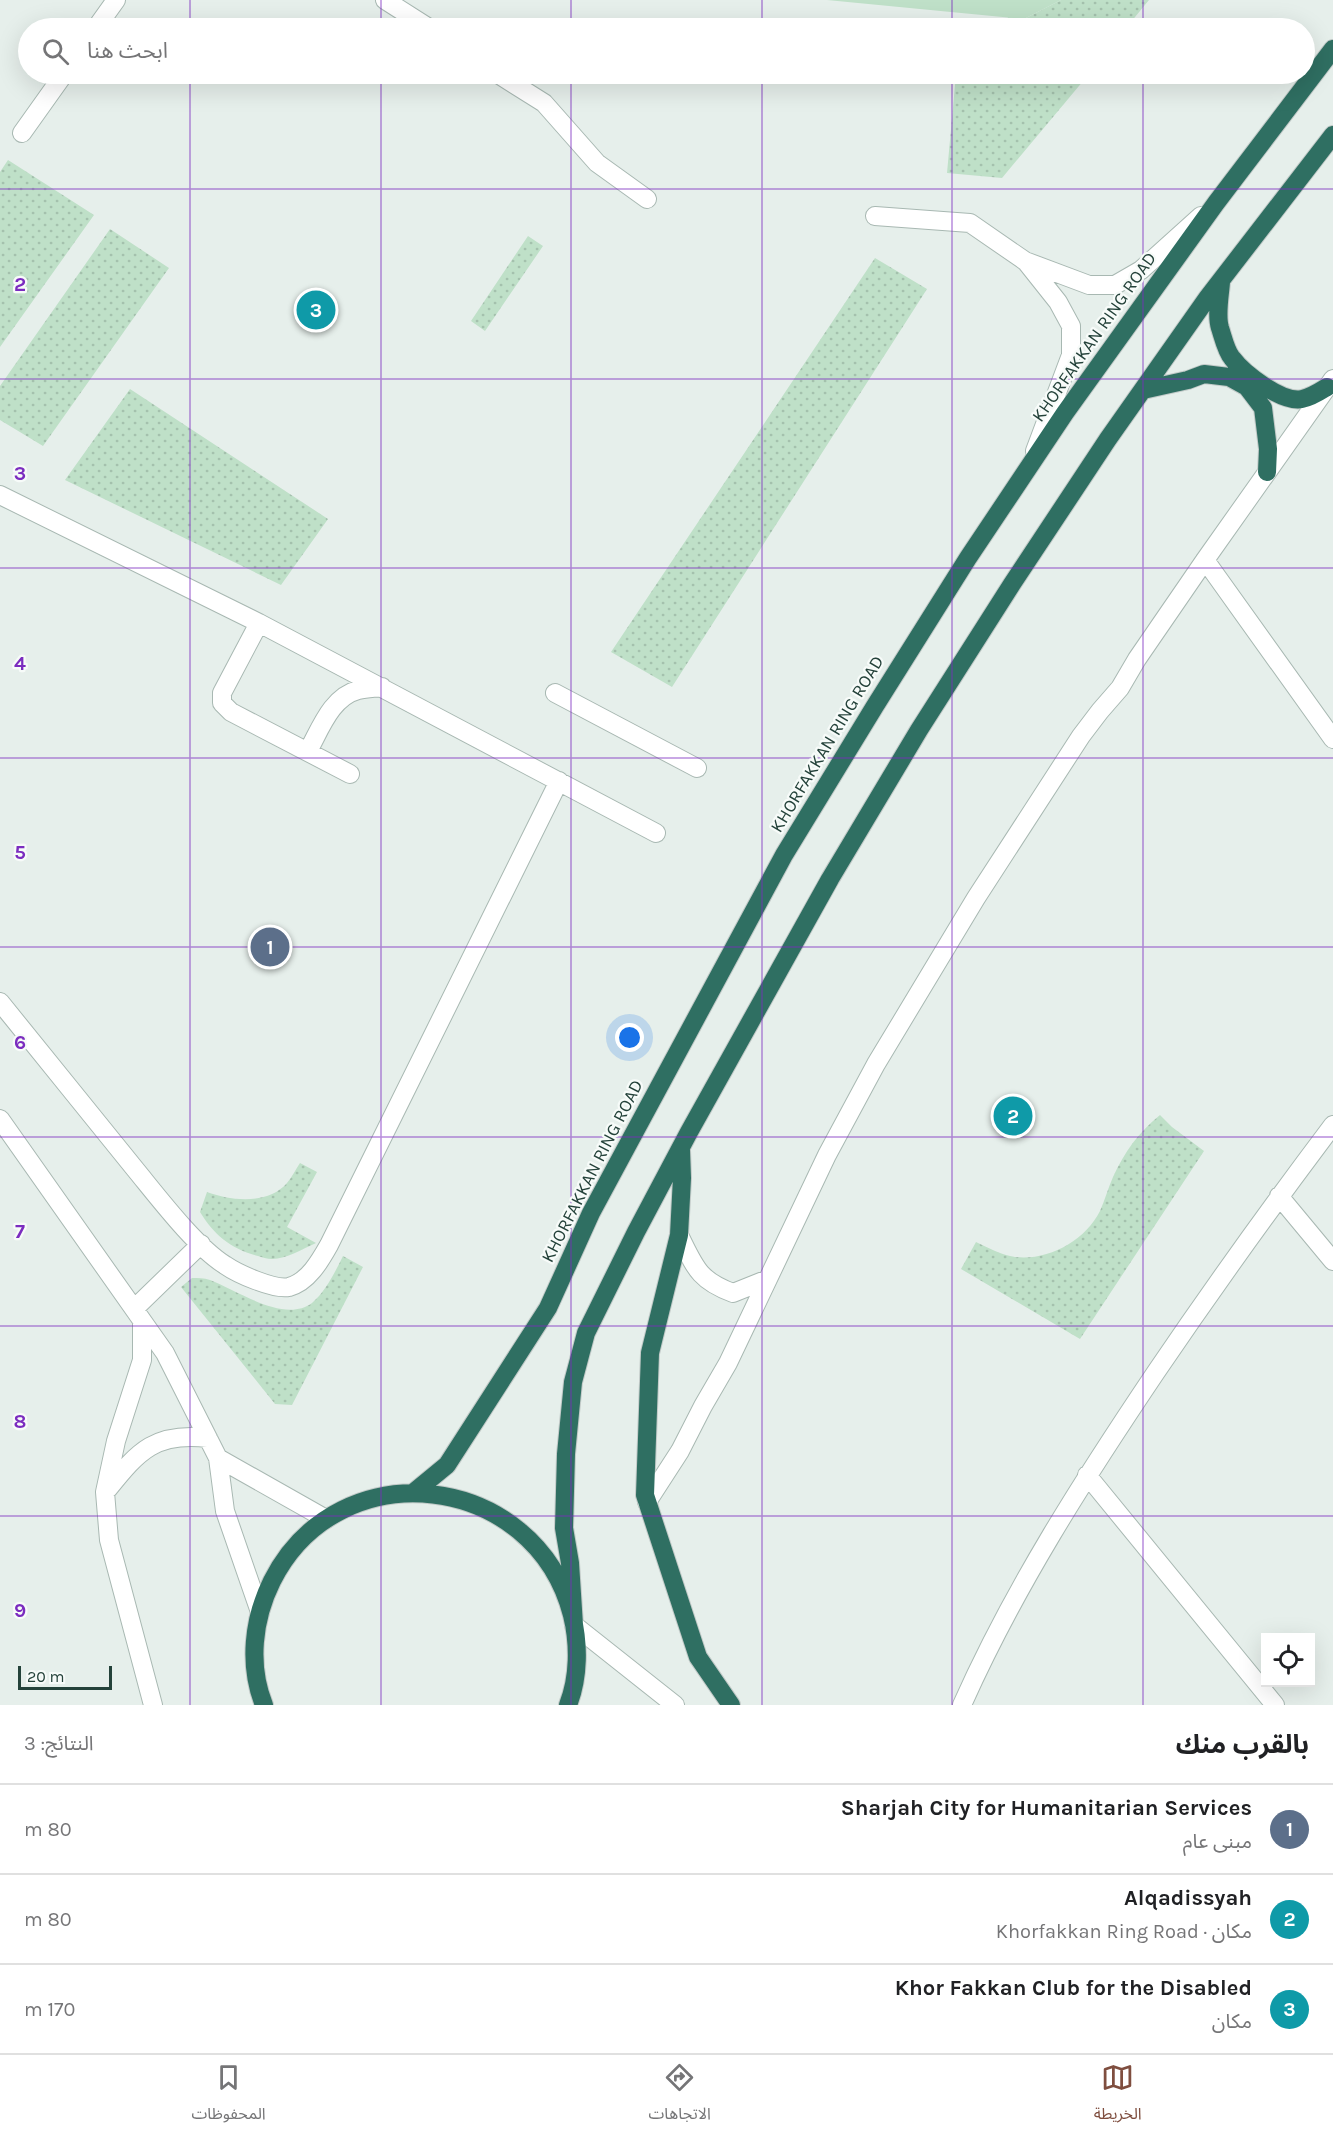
<!DOCTYPE html>
<html lang="ar">
<meta charset="utf-8">
<style>
:root{--surface:#fff;--page:#f2f2f2;--text:#202124;--muted:#757577;--line:#e0e0e0;--accent:#7f4e3f}
body{margin:0;font-family:Karla,"Noto Sans Arabic",sans-serif;background:var(--page);color:var(--text);direction:rtl}
.controls{position:absolute;right:18px;bottom:18px;display:grid;overflow:hidden;border-radius:0px;box-shadow:0 6px 24px #0002}
.controls button{width:54px;height:54px;display:grid;place-items:center;padding:0;border:0;border-bottom:2px solid var(--line);background:var(--surface);color:var(--text);font:30px sans-serif}
.scale{position:absolute;left:18px;bottom:15px;width:94px;box-sizing:border-box;padding-left:6px;border:3px solid #24423a;border-top:0;font-size:16px;line-height:21px;white-space:nowrap;color:#24423a;-webkit-text-stroke:4px #f7fbf9;paint-order:stroke}
.you{position:absolute;left:630px;top:1038px;width:21px;height:21px;margin:-15px;border:4px solid #fff;border-radius:50%;background:#1a73e8;box-shadow:0 0 0 9px #1a73e833}
.badge{display:grid;place-items:center;width:39px;height:39px;border-radius:50%;background:var(--accent);color:#fff;font-size:20px;font-weight:700}
.pin{position:absolute;translate:-50% -50%;border:3px solid #fff;box-shadow:0 2px 6px #0006}
.list{margin:0;padding:0;list-style:none}
h2{display:flex;justify-content:space-between;align-items:center;height:78px;margin:0;padding:0 24px;font-size:26px}
h2 small{font-size:20px;font-weight:400;color:var(--muted)}
.list li{display:grid;grid-template-columns:39px 1fr auto;gap:18px;align-items:center;box-sizing:border-box;height:90px;padding:0 24px;border-top:2px solid var(--line)}
.list b{display:block;font-size:22px;white-space:nowrap}
.list p{margin:0;font-size:20px;white-space:nowrap;color:var(--muted)}
.list em{font-size:20px;font-style:normal;color:var(--muted)}
.icon{flex:none;width:33px;height:33px;fill:none;stroke:currentColor;stroke-width:2;stroke-linecap:round;stroke-linejoin:round}
.map{position:relative;flex:none;width:1333px;height:1705px;overflow:hidden;direction:ltr}
.search{position:absolute;background:var(--surface);box-shadow:0 6px 24px #0002;left:18px;right:18px;top:18px;height:66px;display:flex;align-items:center;gap:15px;box-sizing:border-box;padding:0 21px;border-radius:33px;color:var(--muted);font-size:22px}
.sheet{height:348px;background:var(--surface)}
nav{display:flex;justify-content:space-around;align-items:center;box-sizing:border-box;height:84px;border-top:2px solid var(--line);background:var(--surface);font-size:16px;color:var(--muted)}
nav a{display:grid;justify-items:center;gap:3px}
nav .on{color:var(--accent)}
.map>svg:first-child{display:block}
.grass{fill:url(#grass-dots)}
.garden{fill:#bfe0c8}
.lines{fill:none;stroke-linecap:round;stroke-linejoin:round}
.minor-casing{stroke:#a8b8b2;stroke-width:20}
.highway-casing{stroke:#c2cac8;stroke-width:20}
.minor{stroke:#fff;stroke-width:18}
.highway{stroke:#2f6f62;stroke-width:18}
.grid{fill:none;stroke:#7b2cbf;stroke-width:1.5;stroke-opacity:0.55}
.labels{text-anchor:middle;dominant-baseline:central;stroke-width:4.5;stroke-linejoin:round;paint-order:stroke}
.street-label{font-size:18px;fill:#24423a;stroke:#f7fbf9}
.grid-label{font-size:20px;text-anchor:middle;font-weight:bold;fill:#7b2cbf;stroke:#f7fbf9;stroke-width:4.5;stroke-linejoin:round;paint-order:stroke}
</style>
<div class="map">
<svg width="1333" height="1705" viewBox="0 0 1333 1705">
<defs>
<pattern id="grass-dots" width="8" height="8" patternUnits="userSpaceOnUse" patternTransform="scale(1.5)"><rect width="8" height="8" fill="#bfe0c8"/><path d="M2 2h.1M6 6h.1" fill="none" stroke="#a4c1ad" stroke-width="1.8" stroke-linecap="round"/></pattern>
</defs>
<rect width="100%" height="100%" fill="#e6efeb"/>
<path class="grass" d="M1061,0H1149L1126,28H1006L1008,17L1024,19Z
M956,74H1089L1002,178L947,173Z
M8,160L94,215L0,347V172Z
M110,229L169,268L43,446L0,420V386Z
M528,236L543,246L485,331L471,321Z
M875,258L927,289L672,687L611,652Z
M130,389L328,519L281,585L65,480Z
M1160,1115L1172,1127L1204,1151L1080,1339L961,1269L976,1242C988,1248 1002,1255 1015,1257C1048,1261 1085,1241 1100,1211C1105,1200 1108,1188 1113,1177C1125,1151 1138,1133 1160,1115Z
M300,1163L317,1172L287,1227L316,1243C302,1249 287,1259 272,1259C267,1259 262,1257 258,1256C231,1249 214,1235 200,1212L207,1192C231,1201 268,1205 287,1183C292,1177 296,1169 300,1163Z
M343,1256L363,1267L292,1405L275,1404L181,1287L192,1278C198,1278 204,1278 210,1280C237,1290 284,1324 312,1303C326,1291 335,1272 343,1256Z"/>
<path class="garden" d="M827,0H1061L1024,19Z"/>
<g class="lines">
<g class="minor-casing">
<path id="minor" d="M385,0L429,28
M96,28L116,0
M498,74L544,103L597,163L647,199
M22,133L64,74
M875,216L970,223L1025,261L1089,285H1115L1141,270L1201,216
M1027,263L1058,302L1071,326V355L1035,451
M0,495L259,623L656,833
M1205,560L1333,739
M259,623L222,693V703L231,712L350,774
M555,693L697,768
M308,751C320,730 331,697 358,690C366,688 374,688 382,687
M0,1002C45,1058 90,1113 135,1169C158,1197 195,1246 225,1265C238,1274 274,1290 289,1287C308,1282 320,1261 329,1245L559,781
M0,1119L165,1353L218,1458L225,1511L260,1612
M1279,1196L1333,1261
M679,1235C695,1267 698,1280 733,1293L768,1279
M134,1309L201,1244
M142,1322V1360L116,1441L105,1492L109,1540L153,1705
M218,1458L326,1519
M1087,1475L1275,1705
M108,1489C139,1450 156,1432 208,1438
M647,1502L680,1451L703,1406L728,1363L827,1155L876,1064L976,898L1081,736L1100,711L1120,688L1137,659L1205,560L1333,379
M574,1625L675,1705
M962,1705C1014,1588 1084,1479 1156,1372C1213,1288 1272,1206 1333,1125"/>
</g>
<g class="highway-casing">
<path id="highway" d="M1221,282C1220,296 1216,315 1220,328C1223,337 1226,351 1232,358C1244,374 1282,403 1302,399C1312,397 1319,392 1327,387
M1143,390L1188,380L1204,374L1229,377L1247,387L1263,408L1268,449L1267,472
M681,1150L682,1178L679,1235L650,1353L645,1495L698,1657L731,1705
M413,1493L447,1465L548,1308L591,1213L784,855L875,706L968,558L1065,413L1216,203L1333,49
M574,1625L570,1563L564,1528L566,1454L573,1382L586,1333L636,1232L689,1132L830,879L919,730L1012,584L1108,439L1208,297L1333,135
M264,1705C248,1665 253,1619 272,1581C339,1448 535,1472 572,1615C579,1644 579,1677 568,1705"/>
</g>
<use href="#minor" class="minor"/>
<use href="#highway" class="highway"/>
</g>
<path class="grid" d="M190,0V28M381,0V28M571,0V28M762,0V28M952,0V28M1143,0V28M190,74V1705M381,74V1705M571,74V1705M762,74V1705M952,74V1705M1143,74V1705M0,189H1333M0,379H1333M0,568H1333M0,758H1333M0,947H1333M0,1137H1333M0,1326H1333M0,1516H1333"/>
<g class="labels">
<g class="street-label">
<text transform="translate(1094 337) rotate(-55)">KHORFAKKAN RING ROAD</text>
<text transform="translate(827 744) rotate(-59)">KHORFAKKAN RING ROAD</text>
<text transform="translate(592 1171) rotate(-63)">KHORFAKKAN RING ROAD</text>
</g>
</g>
<g class="grid-label">
<text x="20" y="291">2</text>
<text x="20" y="480">3</text>
<text x="20" y="670">4</text>
<text x="20" y="859">5</text>
<text x="20" y="1049">6</text>
<text x="20" y="1238">7</text>
<text x="20" y="1428">8</text>
<text x="20" y="1617">9</text>
</g>
</svg>
<div class="controls">
<button><svg class="icon" aria-label="locate" viewBox="0 0 24 24"><circle cx="12" cy="12" r="6"/><path d="M12 2v4M12 18v4M2 12h4M18 12h4"/></svg></button>
</div>
<div class="scale">20 m</div>
<div class="you"></div>
<div class="pin badge" style="left:270px;top:947px;background:#5c6f8a">1</div>
<div class="pin badge" style="left:1013px;top:1116px;background:#0f9aa8">2</div>
<div class="pin badge" style="left:316px;top:310px;background:#0f9aa8">3</div>
<div class="search"><svg class="icon" aria-label="search" viewBox="0 0 24 24"><circle cx="10" cy="10" r="6"/><path d="M15 15l6 6"/></svg>ابحث هنا</div>
</div>
<section class="sheet">
<h2>بالقرب منك<small>النتائج: 3</small></h2>
<ul class="list">
<li><span class="badge" style="background:#5c6f8a">1</span><div><b>Sharjah City for Humanitarian Services</b><p>مبنى عام</p></div><em>80 m</em></li>
<li><span class="badge" style="background:#0f9aa8">2</span><div><b>Alqadissyah</b><p>مكان · Khorfakkan Ring Road</p></div><em>80 m</em></li>
<li><span class="badge" style="background:#0f9aa8">3</span><div><b>Khor Fakkan Club for the Disabled</b><p>مكان</p></div><em>170 m</em></li>
</ul>
</section>
<nav>
<a class="on"><svg class="icon" aria-label="map" viewBox="0 0 24 24"><path d="M3 6l6-2 6 2 6-2v14l-6 2-6-2-6 2zM9 4v14M15 6v14"/></svg>الخريطة</a>
<a><svg class="icon" aria-label="directions" viewBox="0 0 24 24"><path d="M12 3l9 9-9 9-9-9zM9 14v-3h6M13 9l2 2-2 2"/></svg>الاتجاهات</a>
<a><svg class="icon" aria-label="saved" viewBox="0 0 24 24"><path d="M7 4h10v16l-5-4-5 4z"/></svg>المحفوظات</a>
</nav>
